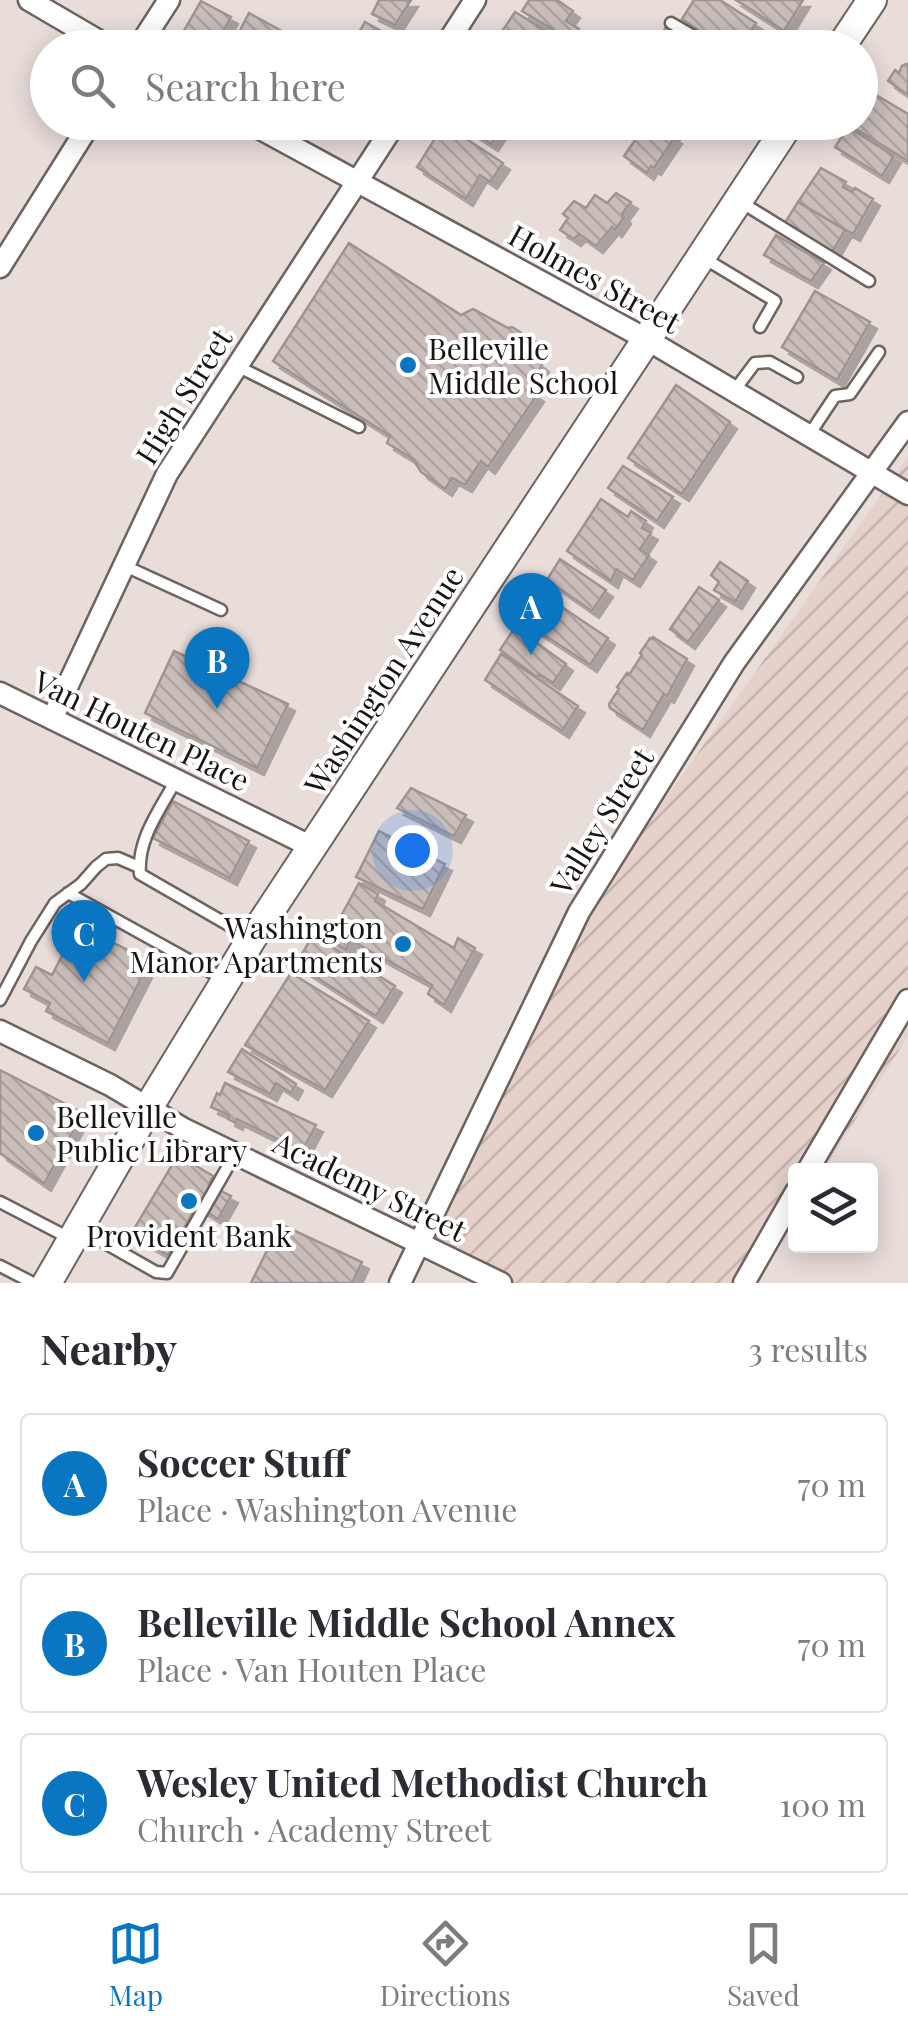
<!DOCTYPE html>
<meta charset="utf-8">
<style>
:root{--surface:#fff;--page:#f2f2f3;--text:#2b2b33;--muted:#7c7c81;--line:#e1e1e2;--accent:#0a75c0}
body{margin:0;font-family:"Playfair Display",serif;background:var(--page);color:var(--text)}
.controls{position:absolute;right:30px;bottom:30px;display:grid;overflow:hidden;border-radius:10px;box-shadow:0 5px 25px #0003}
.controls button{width:90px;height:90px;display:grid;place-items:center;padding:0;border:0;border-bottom:2px solid var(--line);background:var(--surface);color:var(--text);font:50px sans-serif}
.you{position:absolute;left:412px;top:850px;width:35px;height:35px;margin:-25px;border:8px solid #fff;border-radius:50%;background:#1a73e8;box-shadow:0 0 0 15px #1a73e833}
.badge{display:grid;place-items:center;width:65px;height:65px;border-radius:50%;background:var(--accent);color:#fff;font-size:32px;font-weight:700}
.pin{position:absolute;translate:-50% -82px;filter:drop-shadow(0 2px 5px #0008)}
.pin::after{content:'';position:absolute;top:52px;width:35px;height:30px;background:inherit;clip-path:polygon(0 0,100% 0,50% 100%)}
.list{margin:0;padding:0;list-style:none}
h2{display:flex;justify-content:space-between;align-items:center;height:130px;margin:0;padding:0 40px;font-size:42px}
h2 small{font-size:32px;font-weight:400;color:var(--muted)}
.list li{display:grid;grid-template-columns:65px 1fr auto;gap:30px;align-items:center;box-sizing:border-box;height:140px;margin:0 20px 20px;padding:0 20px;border:2px solid var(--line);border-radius:10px}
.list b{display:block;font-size:38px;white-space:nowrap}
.list p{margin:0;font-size:32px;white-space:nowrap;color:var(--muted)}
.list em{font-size:32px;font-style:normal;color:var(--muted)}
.icon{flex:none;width:55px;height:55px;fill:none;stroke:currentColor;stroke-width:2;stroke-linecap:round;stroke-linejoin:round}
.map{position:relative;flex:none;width:908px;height:1283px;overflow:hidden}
.search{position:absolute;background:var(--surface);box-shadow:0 5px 25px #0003;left:30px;right:30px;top:30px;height:110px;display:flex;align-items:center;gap:25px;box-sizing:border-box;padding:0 35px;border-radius:55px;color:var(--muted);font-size:38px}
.sheet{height:610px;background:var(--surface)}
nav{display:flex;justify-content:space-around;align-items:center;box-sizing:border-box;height:140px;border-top:2px solid var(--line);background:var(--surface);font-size:28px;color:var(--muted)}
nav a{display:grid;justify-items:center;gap:5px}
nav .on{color:var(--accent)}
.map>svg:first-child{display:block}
.industrial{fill:url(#industrial-furrows)}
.building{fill:url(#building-back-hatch);stroke:#9f9491;stroke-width:2.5;filter:url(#shadow)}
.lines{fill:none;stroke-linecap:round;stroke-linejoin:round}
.service-casing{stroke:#6d6360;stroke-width:15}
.minor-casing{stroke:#6d6360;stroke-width:25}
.secondary-casing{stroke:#6d6360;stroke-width:32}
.service{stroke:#fff;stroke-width:10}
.minor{stroke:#fff;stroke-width:20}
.secondary{stroke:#fff;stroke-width:28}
.poi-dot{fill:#0a75c0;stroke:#fff;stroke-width:4}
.labels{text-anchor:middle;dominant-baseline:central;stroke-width:8;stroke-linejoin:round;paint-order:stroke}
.street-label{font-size:30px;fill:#181413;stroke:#fff}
.poi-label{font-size:30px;fill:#181413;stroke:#fff;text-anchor:start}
</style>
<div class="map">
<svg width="908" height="1283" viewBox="0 0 908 1283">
<defs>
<pattern id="industrial-furrows" width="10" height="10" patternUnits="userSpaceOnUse" patternTransform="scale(2.5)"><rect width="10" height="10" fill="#e5d0ca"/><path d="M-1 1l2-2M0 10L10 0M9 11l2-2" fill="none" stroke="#c4b2ad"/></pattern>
<pattern id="building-back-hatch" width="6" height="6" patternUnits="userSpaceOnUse" patternTransform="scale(2.5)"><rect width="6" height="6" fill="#cabebb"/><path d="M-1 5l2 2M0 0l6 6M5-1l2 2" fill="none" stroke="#ada2a0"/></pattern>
<filter id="shadow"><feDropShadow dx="7" dy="7" stdDeviation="0" flood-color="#0004"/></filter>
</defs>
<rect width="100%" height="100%" fill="#e9ddda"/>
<path class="industrial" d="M908,457V1036L824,1170H796L795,1216L754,1283H501L423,1244L614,871Z"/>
<path class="building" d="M379,0H411L395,25L372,14Z
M529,0H557L573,11L566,21L579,29L572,41L522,11Z
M694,0H720L756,23L752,29L760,35L751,48H725L682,19Z
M736,0H803L784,31Z
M201,1L231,17L219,39L213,36L207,48H201L181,36Z
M515,12L556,37L550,48H518L499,36Z
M249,13L289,35L282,48H231Z
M365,22L390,36L383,48H350Z
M666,27L704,48H654Z
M906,64H908V95L888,81L895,70L899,73L902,66Z
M871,92L908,114V161L851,126L853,122H860V110Z
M457,122H505V123L491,144Z
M656,122H671L677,126L672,135L675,137L654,168L651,166L647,173L624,156L647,123L653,127Z
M444,124L503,163L490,182L480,175L466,199L417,167Z
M848,127L894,156L882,176L835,147Z
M821,168L846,182L843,187L852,192L855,188L873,199L853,234L798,202Z
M616,193L631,202L622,214L624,217L615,230L612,227L596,246L579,234L574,239L560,230L568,218L563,214L574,201L586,208L595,195L607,203Z
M798,202L845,230L832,252L784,224Z
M776,235L824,263L811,281L764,255Z
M349,243L461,315L473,309L508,328L512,327L538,343L529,355L542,365L528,388L537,395L488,467L481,461L465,485L452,478L445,489L421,472L413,459L387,443L390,436L273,361Z
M815,291L870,322L837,380L782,347Z
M676,385L730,422L682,494L628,458Z
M623,466L673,497L657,521L608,488Z
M601,499L628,517L631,511L646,521L642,528L651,533L640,549L649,555L633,580L616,569L611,581L567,551Z
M560,559L606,590L592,611L547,580Z
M720,562L748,581L735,602L714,590L719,582L711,575Z
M699,587L719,600L688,642L670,629Z
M544,595L608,638L590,665L526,623Z
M515,627L566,664L553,683L539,674L537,677L500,650Z
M653,637L687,659L667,696L664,694L643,730L610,708L609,704L619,689L617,687L627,673L628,675L631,672L642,655L640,653L650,638L652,639Z
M174,651L288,704L257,768L145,713Z
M501,654L578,706L562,731L485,680Z
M411,788L466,815L454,836L397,808Z
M173,801L249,841L230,878L153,838Z
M379,831L445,864L423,909L356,877Z
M359,883L378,894L375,901L454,948L458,938L475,948L444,1005L428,994L432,985L350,940L346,950L329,938Z
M78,925L150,961L108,1043L46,1011L50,1003L24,989L36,967L52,975Z
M313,935L395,986L376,1016L296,964Z
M291,973L369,1021L325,1090L245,1045Z
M242,1049L296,1084L291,1093L276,1083L270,1094L228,1072Z
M0,1070L83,1113L44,1184L0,1153Z
M225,1083L316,1125L302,1151L237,1119L236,1123L228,1119L229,1115L211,1107L217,1093L220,1095Z
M178,1155L213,1176L209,1185L231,1196L218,1219L197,1206L168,1255L131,1234Z
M280,1224L362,1262L352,1283H251Z"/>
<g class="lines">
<g class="service-casing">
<path id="service" d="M671,23L714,48
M747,122L777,141
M739,201L869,281
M702,257L775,301L760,327
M237,366L359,427
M734,391L755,363L770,362L797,377
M809,435L835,396L850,394L879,352
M125,566L221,610
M176,780C160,810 137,839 140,874L251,938
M68,893L225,980
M0,1000L31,941L55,903L81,884L96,867L106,859L118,858L139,867
M0,1202L71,1239
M82,1230L156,1272L167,1273L235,1154
M0,1266L33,1283"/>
</g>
<g class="minor-casing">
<path id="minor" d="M29,0L111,48
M138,48L169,0
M444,48L475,0
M248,122L646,339L908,494
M0,267L91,122
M0,693L312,847
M52,719L167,474L396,122
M0,1031L110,1085L184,1129L501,1283
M808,1170L908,1000
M400,1283L579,912L734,663L908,422
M744,1283L796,1192"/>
</g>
<g class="secondary-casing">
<path id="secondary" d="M840,48L872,0
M47,1283L148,1108L252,938L790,122"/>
</g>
<use href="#service" class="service"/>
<use href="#minor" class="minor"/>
<use href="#secondary" class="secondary"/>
</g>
<g class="poi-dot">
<circle cx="408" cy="365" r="10"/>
<circle cx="403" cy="944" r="10"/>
<circle cx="36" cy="1133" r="10"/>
<circle cx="189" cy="1201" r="10"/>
</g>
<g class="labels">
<g class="street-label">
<text transform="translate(595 278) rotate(29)">Holmes Street</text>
<text transform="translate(183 396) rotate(-58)">High Street</text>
<text transform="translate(383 680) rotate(-57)">Washington Avenue</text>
<text transform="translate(142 730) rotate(26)">Van Houten Place</text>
<text transform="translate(601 821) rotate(-58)">Valley Street</text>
<text transform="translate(370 1186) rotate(26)">Academy Street</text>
</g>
<g class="poi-label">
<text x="428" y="348">Belleville<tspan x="428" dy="34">Middle School</tspan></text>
<text x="383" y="927" text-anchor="end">Washington<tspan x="383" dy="34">Manor Apartments</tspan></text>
<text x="56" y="1116">Belleville<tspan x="56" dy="34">Public Library</tspan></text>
<text x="189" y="1235" text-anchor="middle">Provident Bank</text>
</g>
</g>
</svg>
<div class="controls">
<button><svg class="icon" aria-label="layers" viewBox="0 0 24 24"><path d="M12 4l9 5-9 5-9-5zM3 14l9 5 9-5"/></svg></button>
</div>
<div class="you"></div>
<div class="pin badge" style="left:531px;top:655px">A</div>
<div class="pin badge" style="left:217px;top:709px">B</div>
<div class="pin badge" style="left:84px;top:982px">C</div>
<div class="search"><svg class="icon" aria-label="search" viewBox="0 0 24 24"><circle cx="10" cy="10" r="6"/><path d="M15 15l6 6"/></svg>Search here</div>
</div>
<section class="sheet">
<h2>Nearby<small>3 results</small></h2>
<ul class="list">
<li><span class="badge">A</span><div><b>Soccer Stuff</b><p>Place · Washington Avenue</p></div><em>70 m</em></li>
<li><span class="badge">B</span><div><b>Belleville Middle School Annex</b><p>Place · Van Houten Place</p></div><em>70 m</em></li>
<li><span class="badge">C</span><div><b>Wesley United Methodist Church</b><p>Church · Academy Street</p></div><em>100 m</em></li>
</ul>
</section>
<nav>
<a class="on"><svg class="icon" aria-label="map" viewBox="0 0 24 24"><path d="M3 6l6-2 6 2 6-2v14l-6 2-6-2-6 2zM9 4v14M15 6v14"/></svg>Map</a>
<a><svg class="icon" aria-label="directions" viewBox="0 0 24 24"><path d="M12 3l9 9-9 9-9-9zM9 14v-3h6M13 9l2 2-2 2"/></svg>Directions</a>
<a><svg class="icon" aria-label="saved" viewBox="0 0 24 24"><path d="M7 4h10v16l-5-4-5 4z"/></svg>Saved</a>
</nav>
